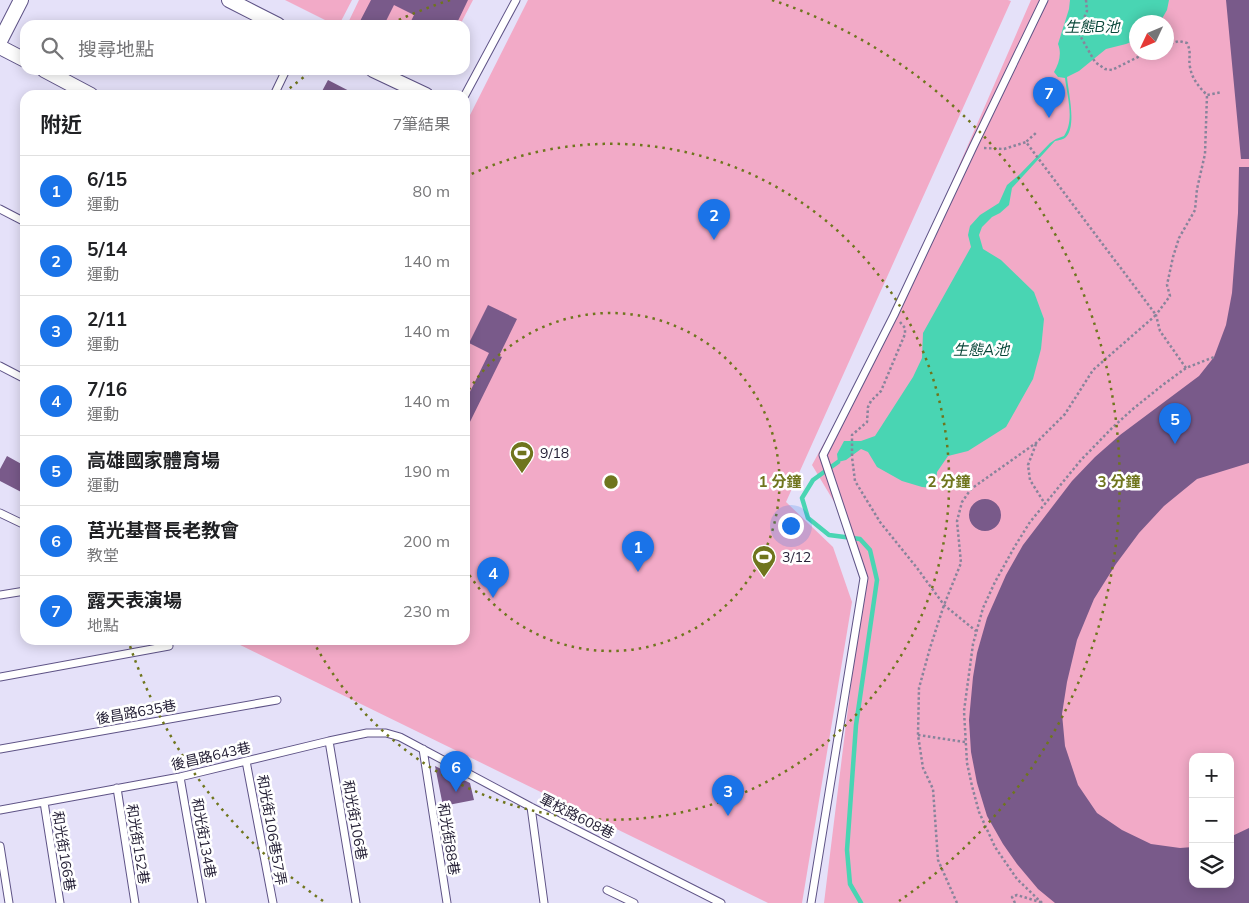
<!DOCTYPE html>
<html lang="zh-TW">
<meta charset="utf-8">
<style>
:root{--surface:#fff;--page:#f6f6f6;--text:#202124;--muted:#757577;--line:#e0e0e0;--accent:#1a73e8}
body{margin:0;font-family:Mulish,"Noto Sans TC",sans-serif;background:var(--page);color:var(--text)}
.controls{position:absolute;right:15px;bottom:15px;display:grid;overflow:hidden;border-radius:10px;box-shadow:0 2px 12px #0003}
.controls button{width:45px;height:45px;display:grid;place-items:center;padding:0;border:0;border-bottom:1px solid var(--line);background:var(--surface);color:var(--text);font:25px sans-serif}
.compass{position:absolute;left:1129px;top:15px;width:45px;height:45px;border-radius:50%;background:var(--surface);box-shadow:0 2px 12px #0003;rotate:226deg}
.you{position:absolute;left:790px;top:525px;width:18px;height:18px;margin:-12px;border:4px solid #fff;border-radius:50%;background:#1a73e8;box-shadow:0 0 0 8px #1a73e833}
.badge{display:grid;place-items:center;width:32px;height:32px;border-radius:50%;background:var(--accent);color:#fff;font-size:16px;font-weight:700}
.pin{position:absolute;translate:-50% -41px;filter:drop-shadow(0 1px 2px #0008)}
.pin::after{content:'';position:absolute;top:26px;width:18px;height:15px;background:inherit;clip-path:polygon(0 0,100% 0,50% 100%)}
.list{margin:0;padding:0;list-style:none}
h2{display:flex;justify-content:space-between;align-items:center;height:65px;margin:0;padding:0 20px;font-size:21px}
h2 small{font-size:16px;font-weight:400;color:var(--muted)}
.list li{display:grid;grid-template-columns:32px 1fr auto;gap:15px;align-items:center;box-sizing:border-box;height:70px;padding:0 20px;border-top:1px solid var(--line)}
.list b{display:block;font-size:19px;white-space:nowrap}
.list p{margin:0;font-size:16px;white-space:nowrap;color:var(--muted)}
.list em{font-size:16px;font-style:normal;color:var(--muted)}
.icon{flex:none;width:28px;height:28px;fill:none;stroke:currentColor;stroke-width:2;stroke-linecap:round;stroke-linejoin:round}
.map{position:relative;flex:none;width:1249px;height:903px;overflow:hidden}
.search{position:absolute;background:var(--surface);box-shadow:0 2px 12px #0003;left:20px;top:20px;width:450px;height:55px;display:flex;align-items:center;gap:12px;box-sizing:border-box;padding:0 18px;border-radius:15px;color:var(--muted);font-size:19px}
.panel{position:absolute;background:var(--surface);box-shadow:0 2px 12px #0003;left:20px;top:90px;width:450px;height:555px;border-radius:15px}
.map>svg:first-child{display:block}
.green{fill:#f2aac7;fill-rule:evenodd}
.water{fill:#49d5b3}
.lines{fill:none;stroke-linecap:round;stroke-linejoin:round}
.stream{stroke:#49d5b3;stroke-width:4.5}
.building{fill:#795a8a}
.lane-casing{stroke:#5e5386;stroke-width:9}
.street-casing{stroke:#5e5386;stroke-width:16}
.path{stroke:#88849b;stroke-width:2.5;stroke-dasharray:2.5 2.5;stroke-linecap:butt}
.lane{stroke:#fff;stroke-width:7}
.street{stroke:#fff;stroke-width:14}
.ring{fill:none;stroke:#6f751d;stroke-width:2.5;stroke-dasharray:2.5 5}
.labels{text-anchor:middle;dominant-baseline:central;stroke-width:5;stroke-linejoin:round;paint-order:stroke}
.poi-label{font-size:14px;fill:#252036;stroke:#fff;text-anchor:start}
.street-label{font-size:14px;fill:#252036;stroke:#fff}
.water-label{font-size:15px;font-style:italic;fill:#094739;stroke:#fff}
.centre{fill:#6f751d;stroke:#fff;stroke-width:2.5}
.ring-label{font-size:15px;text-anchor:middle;font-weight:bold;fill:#6f751d;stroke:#fff;stroke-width:5;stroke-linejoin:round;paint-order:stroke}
</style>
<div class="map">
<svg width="1249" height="903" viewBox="0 0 1249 903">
<rect width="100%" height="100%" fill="#e5e1f9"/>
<path class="green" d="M285,0H352L339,25H335Z
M359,0H473L460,25H347Z
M528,0H1008L1011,1L786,502L833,547L852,602L802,903H768L230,640H465V125Z
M1031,0H1249V903H824L864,578L842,515L812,465L894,315ZM1136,22H1166V52H1136ZM1193,757H1230V884H1193Z"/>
<path class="water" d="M1070,0H1169L1167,10L1160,22H1136V40L1126,44L1106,49L1079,71L1067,77C1068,91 1077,126 1066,137C1063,140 1059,140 1055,141L1012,188L1009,205L1000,213L992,217L982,227L979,235L983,249L1001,260L1034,292L1044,319L1041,349L1033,379L1006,427L968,451L948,456L937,472L936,484L933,488L922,487L902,481L877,467L868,452L861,449L846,460L838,462L837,454L844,441H861L875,436L913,377L922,358L923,333L971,247L968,235L970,226L980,215L999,203L1007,185L1020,174L1050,143L1056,139L1064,136C1075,120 1067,96 1065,78L1058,77L1054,72C1059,63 1062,54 1058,44L1069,9Z"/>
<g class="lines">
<path class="stream" d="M838,462L813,480L802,498L808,518L829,535L860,539L870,550L877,580L856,725L847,850L850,884L861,903"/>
</g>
<path class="building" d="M371,0H468L456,25H409L414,15L394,5L384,25H358Z
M1226,0H1249V159H1241Z
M328,80L357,95H320Z
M1239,167H1249V463L1197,479L1164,506L1139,533L1116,564L1094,599L1077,640L1067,682L1062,714L1065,746L1078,785L1097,813L1122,830L1151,844L1180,848L1193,847V884H1230V837L1249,828V903H1055L1038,889L1017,864L1003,844L987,816L977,783L971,752L969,720L973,677L977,653L987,618L1006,575L1023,545L1072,481L1095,457L1120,435L1199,376L1214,357L1226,325L1232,293L1238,213Z
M488,305L517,319L499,356L502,357L465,432V402L489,353L469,343Z
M7,456L25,466V494L0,481V469Z
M969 515a16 16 0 1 1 32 0a16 16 0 1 1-32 0Z
M435,766L470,783L474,800L443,806Z"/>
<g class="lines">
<g class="lane-casing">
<path id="lane" d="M274,95L286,70
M465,95L516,0
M0,209L25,222
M0,366L25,379
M0,513L25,525
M0,595L25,591
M0,677L169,646
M329,741L356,903
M0,749L277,700
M423,749L447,903
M246,761L273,903
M180,777L202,903
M117,788L135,903
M44,802L60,903
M531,807L544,903
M0,810L180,777L329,741L367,733H386L400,737L531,807L721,903
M0,846L9,903
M607,890L634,903
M811,903L864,578L823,455L894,315L973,147L1044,0"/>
</g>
<g class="street-casing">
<path id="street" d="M229,0L278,25
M0,41L21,0
M0,47L25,60
M44,70L91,95
M373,70L426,95"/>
</g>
<path class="path" d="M1086,0L1087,11L1078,32L1095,62L1105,69L1112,70L1148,52
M1166,45L1179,41L1187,43C1192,54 1188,57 1190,67C1192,79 1199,87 1207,95L1222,92
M984,148L1004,149L1026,142
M900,322L905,328V334L881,391L871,401L868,407L867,422L852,435V457L855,481L880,522L917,568L944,605L976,631
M1186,368L1160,331L1156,315L1170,296L1167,285L1173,257L1179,238L1195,210L1197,189L1205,154L1207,95
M1036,444L1028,465L1030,480L1045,504
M918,735L965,742
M957,903L938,860L933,789L923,768L918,735L919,688L930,648L944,605L961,563L957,521L962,502L971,489L1036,443L1065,414L1093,370L1156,315L1026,142L1037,132
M1015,903L1012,897L1017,895L1040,902
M1042,903L1017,879L995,847L979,812L972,786L967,763L964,711L973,644L983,608L995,582L1015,546L1030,522L1081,460L1113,427L1134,408L1164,384L1186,368L1214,357"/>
<use href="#lane" class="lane"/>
<use href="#street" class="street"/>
</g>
<g class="ring">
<path d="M465 396A169 169 0 1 1 465 568"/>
<path d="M465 177A338 338 0 1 1 313 641"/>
<path d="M323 901A508 508 0 0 1 129 643M284 93A508 508 0 0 1 312 71M392 23A508 508 0 0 1 450 0M772 0A508 508 0 0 1 899 901"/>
</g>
<defs>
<g id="stadium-pin" transform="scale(1.25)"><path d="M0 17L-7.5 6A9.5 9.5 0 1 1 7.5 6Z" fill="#6f751d" stroke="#fff"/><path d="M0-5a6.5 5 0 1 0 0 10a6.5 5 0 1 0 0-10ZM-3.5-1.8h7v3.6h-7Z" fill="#fff"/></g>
</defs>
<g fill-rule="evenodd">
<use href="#stadium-pin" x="522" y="453"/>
<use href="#stadium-pin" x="764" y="557"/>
</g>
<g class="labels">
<g class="poi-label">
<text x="540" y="453">9/18</text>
<text x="782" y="557">3/12</text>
</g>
<g class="street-label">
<text transform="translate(136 712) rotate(-10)">後昌路635巷</text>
<text transform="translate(211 756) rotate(-13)">後昌路643巷</text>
<text transform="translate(577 816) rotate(27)">軍校路608巷</text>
<text transform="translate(355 820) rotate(80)">和光街106巷</text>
<text transform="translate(272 830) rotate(80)">和光街106巷57弄</text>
<text transform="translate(204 838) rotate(80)">和光街134巷</text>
<text transform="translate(449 839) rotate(81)">和光街88巷</text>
<text transform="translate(138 844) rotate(81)">和光街152巷</text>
<text transform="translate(64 851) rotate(81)">和光街166巷</text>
</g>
<g class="water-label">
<text x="1092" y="26">生態B池</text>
<text x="981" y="349">生態A池</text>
</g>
</g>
<circle cx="611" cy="482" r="8" class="centre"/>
<g class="ring-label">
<text x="780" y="487">1 分鐘</text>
<text x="949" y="487">2 分鐘</text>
<text x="1119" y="487">3 分鐘</text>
</g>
</svg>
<div class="controls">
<button>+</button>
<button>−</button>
<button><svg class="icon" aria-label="layers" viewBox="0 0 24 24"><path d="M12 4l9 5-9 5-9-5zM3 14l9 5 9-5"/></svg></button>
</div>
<svg class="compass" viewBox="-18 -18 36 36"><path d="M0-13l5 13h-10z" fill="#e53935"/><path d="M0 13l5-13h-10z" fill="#757577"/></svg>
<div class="you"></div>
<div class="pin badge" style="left:638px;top:572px">1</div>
<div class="pin badge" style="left:714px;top:240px">2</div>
<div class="pin badge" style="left:728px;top:816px">3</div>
<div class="pin badge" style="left:493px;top:598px">4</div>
<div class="pin badge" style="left:1175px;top:444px">5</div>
<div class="pin badge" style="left:456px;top:792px">6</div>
<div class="pin badge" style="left:1049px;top:118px">7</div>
<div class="search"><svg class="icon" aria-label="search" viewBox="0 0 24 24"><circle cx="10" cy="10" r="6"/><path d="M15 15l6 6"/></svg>搜尋地點</div>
<section class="panel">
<h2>附近<small>7筆結果</small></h2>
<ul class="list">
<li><span class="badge">1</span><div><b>6/15</b><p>運動</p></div><em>80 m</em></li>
<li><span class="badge">2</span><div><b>5/14</b><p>運動</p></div><em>140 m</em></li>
<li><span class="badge">3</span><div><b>2/11</b><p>運動</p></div><em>140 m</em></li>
<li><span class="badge">4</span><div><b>7/16</b><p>運動</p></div><em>140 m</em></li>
<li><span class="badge">5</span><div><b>高雄國家體育場</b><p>運動</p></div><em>190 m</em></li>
<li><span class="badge">6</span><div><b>莒光基督長老教會</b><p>教堂</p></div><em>200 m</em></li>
<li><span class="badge">7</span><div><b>露天表演場</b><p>地點</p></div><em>230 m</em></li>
</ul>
</section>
</div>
